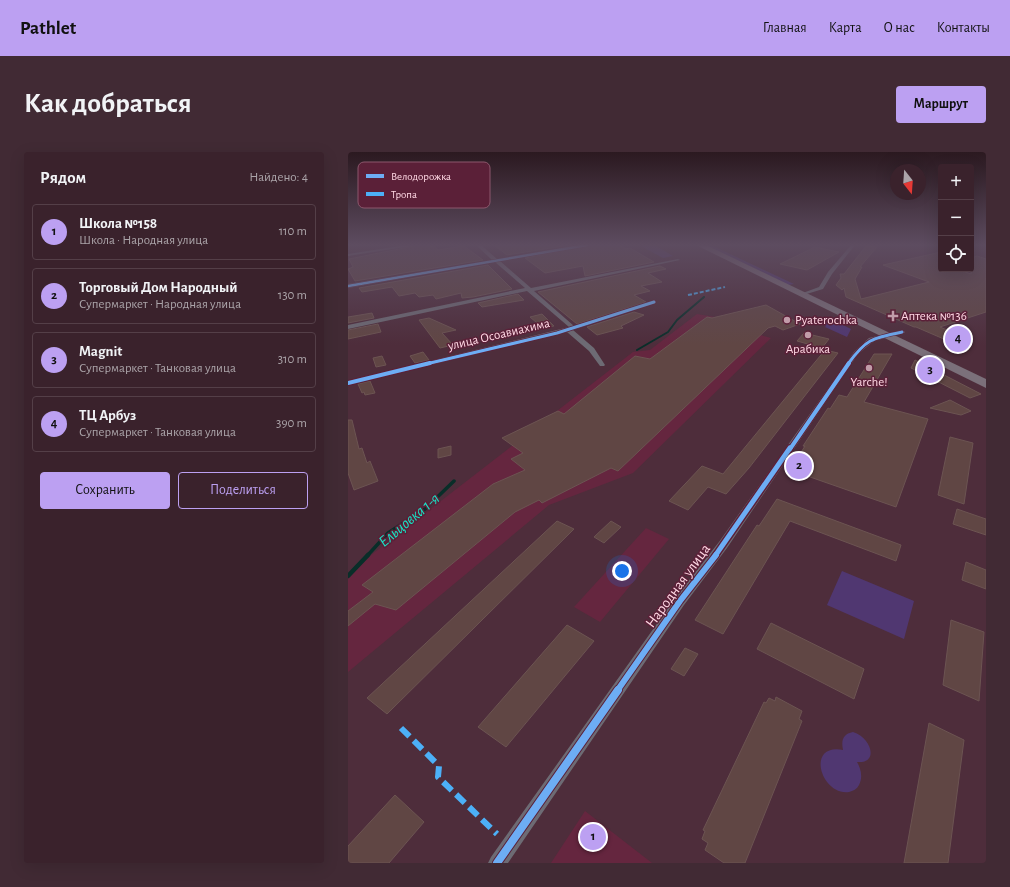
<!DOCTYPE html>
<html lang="ru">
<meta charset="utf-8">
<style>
:root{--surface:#3a222c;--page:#412a34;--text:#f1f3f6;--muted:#aba4a9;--line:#543f48;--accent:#bca0f2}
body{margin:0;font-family:"Alegreya Sans",sans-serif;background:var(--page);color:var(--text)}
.controls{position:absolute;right:12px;top:12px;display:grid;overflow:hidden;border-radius:4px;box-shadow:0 4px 16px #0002}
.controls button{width:36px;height:36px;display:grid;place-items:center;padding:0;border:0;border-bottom:1px solid var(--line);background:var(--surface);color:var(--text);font:20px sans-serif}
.compass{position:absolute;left:542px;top:12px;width:36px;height:36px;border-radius:50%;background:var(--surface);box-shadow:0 4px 16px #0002;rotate:163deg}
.you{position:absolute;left:274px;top:419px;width:14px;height:14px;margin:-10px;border:3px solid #fff;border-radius:50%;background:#1a73e8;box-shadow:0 0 0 6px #1a73e833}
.badge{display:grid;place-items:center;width:26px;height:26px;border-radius:50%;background:var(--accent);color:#111;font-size:13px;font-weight:700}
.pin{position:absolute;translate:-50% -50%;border:2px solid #fff;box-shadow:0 1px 4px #0006}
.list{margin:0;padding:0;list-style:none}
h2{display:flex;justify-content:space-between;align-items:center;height:52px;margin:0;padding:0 16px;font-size:17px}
h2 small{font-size:13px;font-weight:400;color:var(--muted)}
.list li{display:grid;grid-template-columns:26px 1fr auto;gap:12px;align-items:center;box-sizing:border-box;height:56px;margin:0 8px 8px;padding:0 8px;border:1px solid var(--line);border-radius:4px}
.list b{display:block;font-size:15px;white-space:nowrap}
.list p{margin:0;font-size:13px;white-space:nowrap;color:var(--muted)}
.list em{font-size:13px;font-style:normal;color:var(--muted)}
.actions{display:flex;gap:8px;padding:12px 16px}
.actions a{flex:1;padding:9px 0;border:1px solid var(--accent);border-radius:4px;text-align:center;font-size:14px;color:var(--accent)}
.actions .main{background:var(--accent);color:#111}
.icon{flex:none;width:22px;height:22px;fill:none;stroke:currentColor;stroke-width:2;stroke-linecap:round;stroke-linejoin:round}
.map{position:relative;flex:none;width:638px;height:711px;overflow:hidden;border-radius:4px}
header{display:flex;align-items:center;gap:24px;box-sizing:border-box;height:56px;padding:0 20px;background:var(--accent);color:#111}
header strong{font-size:19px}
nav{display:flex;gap:22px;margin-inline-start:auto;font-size:14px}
.intro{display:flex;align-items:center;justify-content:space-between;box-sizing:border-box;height:96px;padding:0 24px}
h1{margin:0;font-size:28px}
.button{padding:10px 18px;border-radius:4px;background:var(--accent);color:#111;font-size:14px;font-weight:700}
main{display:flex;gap:24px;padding:0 24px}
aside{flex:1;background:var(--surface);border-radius:4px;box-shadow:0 4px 16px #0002}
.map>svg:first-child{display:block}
.built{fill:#65263f}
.green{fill:#503771}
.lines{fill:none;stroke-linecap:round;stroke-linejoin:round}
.stream-far3{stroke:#092e29;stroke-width:1.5}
.stream-far2{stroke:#092e29;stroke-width:2}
.stream-far1{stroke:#092e29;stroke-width:3.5}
.stream{stroke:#092e29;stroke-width:4.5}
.building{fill:#604644;stroke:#6c5452}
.street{fill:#6d6b74;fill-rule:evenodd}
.highway{fill:#7b707a;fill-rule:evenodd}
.quiet-far1{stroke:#4cb0f7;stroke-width:2;stroke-dasharray:4 2;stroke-linecap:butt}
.quiet{stroke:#4cb0f7;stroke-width:6;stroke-dasharray:12 6;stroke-linecap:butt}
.cycleway-far5-casing{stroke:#5b2038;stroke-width:3.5}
.cycleway-far4-casing{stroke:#5b2038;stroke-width:4.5}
.cycleway-far3-casing{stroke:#5b2038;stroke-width:6}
.cycleway-far2-casing{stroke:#5b2038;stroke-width:8}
.cycleway-far1-casing{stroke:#5b2038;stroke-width:8}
.cycleway-casing{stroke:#5b2038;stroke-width:10}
.cycleway-far5{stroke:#6dadf4;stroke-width:2.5}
.cycleway-far4{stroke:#6dadf4;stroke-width:3}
.cycleway-far3{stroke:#6dadf4;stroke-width:4}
.cycleway-far2{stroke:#6dadf4;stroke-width:5}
.cycleway-far1{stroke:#6dadf4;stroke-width:6}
.cycleway{stroke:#6dadf4;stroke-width:8}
.poi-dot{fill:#c19ca9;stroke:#5b2038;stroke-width:1.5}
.labels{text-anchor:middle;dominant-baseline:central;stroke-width:3;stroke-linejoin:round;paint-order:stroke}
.far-poi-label{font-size:13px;fill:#ffd8e4;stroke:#5b2038;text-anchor:start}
.far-street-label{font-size:13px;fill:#ffd8e4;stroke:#5b2038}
.street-label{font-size:15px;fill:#ffd8e4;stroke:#5b2038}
.water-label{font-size:16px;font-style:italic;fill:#17e6c7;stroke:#5b2038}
.key{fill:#5b2038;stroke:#8c576c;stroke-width:1}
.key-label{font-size:11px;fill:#ffd8e4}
</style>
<header>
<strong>Pathlet</strong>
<nav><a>Главная</a><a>Карта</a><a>О нас</a><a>Контакты</a></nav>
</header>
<div class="intro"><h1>Как добраться</h1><a class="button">Маршрут</a></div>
<main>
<aside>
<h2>Рядом<small>Найдено: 4</small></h2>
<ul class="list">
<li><span class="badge">1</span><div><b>Школа №158</b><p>Школа · Народная улица</p></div><em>110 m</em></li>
<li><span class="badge">2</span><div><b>Торговый Дом Народный</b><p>Супермаркет · Народная улица</p></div><em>130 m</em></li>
<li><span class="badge">3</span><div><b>Magnit</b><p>Супермаркет · Танковая улица</p></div><em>310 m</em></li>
<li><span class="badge">4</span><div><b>ТЦ Арбуз</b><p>Супермаркет · Танковая улица</p></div><em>390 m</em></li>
</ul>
<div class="actions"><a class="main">Сохранить</a><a>Поделиться</a></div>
</aside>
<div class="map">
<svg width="638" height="711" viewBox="0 0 638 711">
<rect width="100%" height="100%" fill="#4e2d3b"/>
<path class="built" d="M349,162L379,167L402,180L423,186L285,321L201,353L0,520V421L285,200L302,198Z
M298,376L321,387L252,470L226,455Z
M237,659L304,711H203Z"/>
<path class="green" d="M306,93L325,104L315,106L293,94Z
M356,93H363L446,132L440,133Z
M481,166L503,177L499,185L477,175L478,174L476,173Z
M494,419L566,449L556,487L479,453Z
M505,580C524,586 531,612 509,610C513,617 515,625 511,633C509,637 505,639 501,640C473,644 457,591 495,598C493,588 495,582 505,580Z"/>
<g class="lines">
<path class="stream-far3" d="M355,146L356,145"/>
<path class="stream-far2" d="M289,198L320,180L329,168L356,145"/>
<path class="stream-far1" d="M19,404L40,381L77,357L106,329"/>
<path class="stream" d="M0,424L20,403"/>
</g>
<path class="building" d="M71,93H81V95L86,94L90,98L116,94L135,108L7,129L0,117L5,115L1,107Z
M146,93H221L159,103Z
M242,93H271L278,97L282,96L306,110L237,124L235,114L197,121L177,106Z
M518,94L529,95L512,115H514L507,127L513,147L581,130L535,113L593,100V117H609L623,122V106L629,104L638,107V160L592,175L625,189L612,194L568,175H566L498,145L496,136L494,138L488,133L493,126L492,122H496Z
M467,95L491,100L459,118L432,112Z
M140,113L164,137L125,145L114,146L113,141L88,147L85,143L71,145L67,141L51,144L44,135L14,140L11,136Z
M312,114L318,117L300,121L314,130L293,134L302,139L286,143L298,150L229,172L190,140Z
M170,142L176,148L134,155L130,151Z
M418,153L452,172L435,178L427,174L420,176L270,319L263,316L194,351L191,348L167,360L48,458L27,452L0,474V459L25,440L14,433L145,332L177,318L163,307L175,301L154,286L210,259L216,262L287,204L302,207L359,165L364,166Z
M286,160L296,163L273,174L275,176L249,183L239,175Z
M24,161L26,166L0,171V165Z
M194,162L206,174L195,176L182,165Z
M81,166L108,178L94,181L105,193L92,196L71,168Z
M30,172L33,180L0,187V178Z
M456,181L481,187L474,196L449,189Z
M477,198L490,201L401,316L378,342L360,335L340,358L321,349L354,314L375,322Z
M75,200L81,208L67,211L62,204Z
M526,202H544L516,250L580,267L548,355L442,318L457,294H455L480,256L482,257L491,243L499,245Z
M34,204L38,213L28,215L25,206Z
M567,208L633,242L622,246L563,216Z
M22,229L27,241L17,243L16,240L14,241L10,232Z
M602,248L623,259L613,263L582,256Z
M0,268H4L11,297L14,296L19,311L22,309L30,329L6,338L0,321Z
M602,285L625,291L616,352L590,343Z
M103,294V303L90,306V297Z
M429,347L553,393L548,409L442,369L375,482L347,468L409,373L411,374Z
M609,357L638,367V383L605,372Z
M209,369L226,377L39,562L19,546Z
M263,369L273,375L256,391L246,385Z
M618,410L638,418V437L614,428Z
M603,468L636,480L631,549L595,533Z
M423,471L516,517L506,547L409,497Z
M219,473L246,489L158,595L130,575Z
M337,496L350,502L336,524L323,517Z
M428,545L454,559L451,567L454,569L397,711H376L357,698L360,691L354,687L357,679L355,678L416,550L418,551L421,546L427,549Z
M581,571L616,588L600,711H556Z
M47,643L76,670L41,711H0V694Z"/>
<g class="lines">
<path class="street" d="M58,93H70L0,104V102Z
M128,93H133L149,107L231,93H241L152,109L183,136L330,107L332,108L186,139L226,174L308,149V151L225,178L246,196L257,213L256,214H252L241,199L219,180L0,233V229L221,175L179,139L0,177V173L177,136L147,110L0,136V132L144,108Z
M503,93H507L484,122L475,137L452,144V142L471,135L480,120Z
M554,178L557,180L556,181L526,189L510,202L379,396L336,453L160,711H140L143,705L328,445L371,390L506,200L521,186Z"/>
<path class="highway" d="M348,93H358L638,227V236Z"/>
<path class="quiet-far1" d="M340,143L377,135"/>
<path class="quiet" d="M53,576L91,614L90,625L149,682"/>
<g class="cycleway-far5-casing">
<path id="cycleway-far5" d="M0,134L239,93"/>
</g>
<g class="cycleway-far4-casing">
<path id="cycleway-far4" d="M78,212L209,181L306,150
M500,212C518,187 524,186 554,180"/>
</g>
<g class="cycleway-far3-casing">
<path id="cycleway-far3" d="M0,231L82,211
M442,297L501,211"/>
</g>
<g class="cycleway-far2-casing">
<path id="cycleway-far2" d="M367,404L442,296"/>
</g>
<g class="cycleway-far1-casing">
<path id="cycleway-far1" d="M269,539L332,449L368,403"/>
</g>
<g class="cycleway-casing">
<path id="cycleway" d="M149,711L270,538"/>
</g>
<use href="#cycleway-far5" class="cycleway-far5"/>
<use href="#cycleway-far4" class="cycleway-far4"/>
<use href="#cycleway-far3" class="cycleway-far3"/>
<use href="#cycleway-far2" class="cycleway-far2"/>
<use href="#cycleway-far1" class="cycleway-far1"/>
<use href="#cycleway" class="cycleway"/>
</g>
<linearGradient id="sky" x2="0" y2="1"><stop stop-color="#2b1920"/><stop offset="0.48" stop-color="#5d4c60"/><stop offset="1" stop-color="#5d4c60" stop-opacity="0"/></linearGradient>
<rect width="638" height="193" fill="url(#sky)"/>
<g class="poi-dot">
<path d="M543 158h4v4h4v4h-4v4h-4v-4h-4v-4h4z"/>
<circle cx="439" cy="168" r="4"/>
<circle cx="460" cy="183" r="4"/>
<circle cx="521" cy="216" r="4"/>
</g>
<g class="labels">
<g class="far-poi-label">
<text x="553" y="164">Аптека №136</text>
<text x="447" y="168">Pyaterochka</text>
<text x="460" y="197" text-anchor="middle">Арабика</text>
<text x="521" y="230" text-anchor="middle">Yarche!</text>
</g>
<g class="far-street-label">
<text transform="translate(151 183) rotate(-13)">улица Осоавиахима</text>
</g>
<g class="street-label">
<text transform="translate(330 434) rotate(-54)">Народная улица</text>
</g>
<g class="water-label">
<text transform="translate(61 368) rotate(-40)">Ельцовка 1-я</text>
</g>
</g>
<rect x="10" y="10" width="132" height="46" rx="6" class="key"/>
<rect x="18" y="22" width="18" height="4" fill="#6dadf4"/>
<rect x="18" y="40" width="18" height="4" fill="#4cb0f7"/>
<g class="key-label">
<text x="43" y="28">Велодорожка</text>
<text x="43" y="46">Тропа</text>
</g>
</svg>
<div class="controls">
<button>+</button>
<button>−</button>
<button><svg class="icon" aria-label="locate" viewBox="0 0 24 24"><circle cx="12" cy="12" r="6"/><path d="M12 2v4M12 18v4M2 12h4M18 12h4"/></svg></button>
</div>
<svg class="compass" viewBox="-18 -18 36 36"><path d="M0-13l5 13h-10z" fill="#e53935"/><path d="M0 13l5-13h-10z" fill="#aba4a9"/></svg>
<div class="you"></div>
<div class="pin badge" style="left:245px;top:685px">1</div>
<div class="pin badge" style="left:451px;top:314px">2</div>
<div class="pin badge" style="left:582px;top:218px">3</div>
<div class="pin badge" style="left:610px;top:187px">4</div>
</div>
</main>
